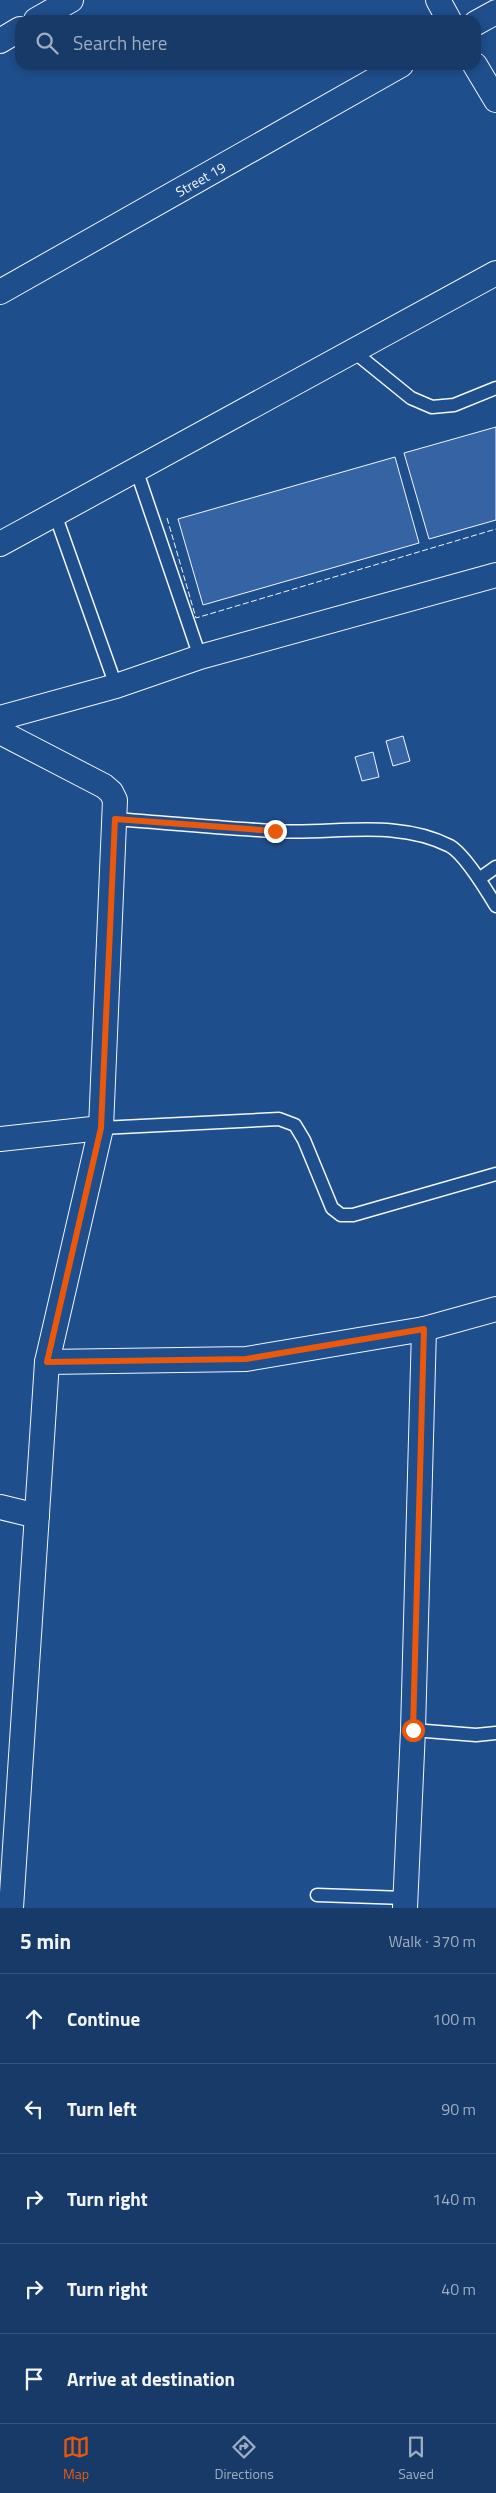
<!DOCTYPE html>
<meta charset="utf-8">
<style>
:root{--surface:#173a69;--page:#244571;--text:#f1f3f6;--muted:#9eadc0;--line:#36547d;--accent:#ea580c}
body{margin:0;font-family:"Titillium Web",sans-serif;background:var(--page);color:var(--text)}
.stop{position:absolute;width:15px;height:15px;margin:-11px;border:4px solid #ea580c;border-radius:50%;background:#fff}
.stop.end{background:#ea580c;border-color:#fff;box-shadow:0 1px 5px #0008}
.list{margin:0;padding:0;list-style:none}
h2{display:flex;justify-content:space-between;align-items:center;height:65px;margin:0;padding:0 20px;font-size:21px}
h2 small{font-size:16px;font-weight:400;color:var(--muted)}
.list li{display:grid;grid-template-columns:32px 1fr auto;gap:15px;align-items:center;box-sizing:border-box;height:90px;padding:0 20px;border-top:1px solid var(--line)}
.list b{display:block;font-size:19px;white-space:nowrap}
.list em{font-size:16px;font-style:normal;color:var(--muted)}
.icon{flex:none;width:28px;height:28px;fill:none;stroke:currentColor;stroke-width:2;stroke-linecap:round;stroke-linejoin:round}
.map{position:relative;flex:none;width:496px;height:1908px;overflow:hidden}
.search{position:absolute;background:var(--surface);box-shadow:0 2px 8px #0003;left:15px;right:15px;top:15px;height:55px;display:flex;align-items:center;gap:12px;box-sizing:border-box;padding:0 18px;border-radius:15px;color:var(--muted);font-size:19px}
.sheet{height:515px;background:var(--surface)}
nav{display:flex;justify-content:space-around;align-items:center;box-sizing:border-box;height:70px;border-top:1px solid var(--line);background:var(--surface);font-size:14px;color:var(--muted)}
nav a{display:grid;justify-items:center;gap:2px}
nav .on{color:var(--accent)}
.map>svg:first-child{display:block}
.building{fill:#3563a3;stroke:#f2f6ff}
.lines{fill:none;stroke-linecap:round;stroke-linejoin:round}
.service-casing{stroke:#f2f6ff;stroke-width:15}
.minor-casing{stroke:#f2f6ff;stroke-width:26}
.service{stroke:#1f4e8c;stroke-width:12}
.minor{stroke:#1f4e8c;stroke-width:24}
.fence{stroke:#f2f6ff;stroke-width:1;stroke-dasharray:6 2.5;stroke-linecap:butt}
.route{stroke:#ea580c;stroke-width:6}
.labels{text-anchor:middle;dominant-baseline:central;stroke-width:4;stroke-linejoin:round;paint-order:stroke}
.street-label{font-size:14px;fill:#f2f6ff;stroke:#1f4e8c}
</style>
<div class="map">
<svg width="496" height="1908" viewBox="0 0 496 1908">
<rect width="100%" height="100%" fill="#1f4e8c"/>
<path class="building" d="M496,427V520L429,539L404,453Z
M395,457L419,543L203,605L178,519Z
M403,736L410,761L393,766L386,741Z
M373,752L379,777L362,781L355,757Z"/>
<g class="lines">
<g class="service-casing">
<path id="service" d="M353,351L411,398L432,407L454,405L496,388
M136,469L200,657
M55,514L116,686
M115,819C168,823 221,828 274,831C333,835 395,818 450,846C464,854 487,891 496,906
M479,879L496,867
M101,1128L279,1119L295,1125L304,1140L332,1208L341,1215H353L496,1174
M413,1730L476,1735L496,1733
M317,1895L405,1898"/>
</g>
<g class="minor-casing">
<g id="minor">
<path d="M438,0L449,20"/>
<path d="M36,20L71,0"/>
<path d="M476,23L496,12"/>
<path d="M0,41L20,29"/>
<path d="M475,65L496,100"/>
<path id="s1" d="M0,292L401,65"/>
<path d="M0,544L496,273"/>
<path d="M0,718L116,686L200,657L496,575"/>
<path d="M0,732L104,786L111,792L115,800L101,1128L47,1362L11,1908"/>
<path d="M0,1139L101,1128"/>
<path d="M47,1362L246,1359L424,1329L496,1309"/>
<path d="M0,1507L37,1516"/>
<path d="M405,1908L413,1730L424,1329"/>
</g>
</g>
<use href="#service" class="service"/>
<use href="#minor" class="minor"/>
<path class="fence" d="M167,518L196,618L496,529"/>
</g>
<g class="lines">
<path class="route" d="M275,831L115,819L101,1128L47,1362L246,1359L424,1329L413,1730"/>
</g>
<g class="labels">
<g class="street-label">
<text stroke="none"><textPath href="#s1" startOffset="230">Street 19</textPath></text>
</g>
</g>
</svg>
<div class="stop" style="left:413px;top:1730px"></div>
<div class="stop end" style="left:275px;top:831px"></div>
<div class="search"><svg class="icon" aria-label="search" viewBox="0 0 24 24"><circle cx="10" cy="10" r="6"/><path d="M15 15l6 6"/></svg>Search here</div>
</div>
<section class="sheet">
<h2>5 min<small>Walk · 370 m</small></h2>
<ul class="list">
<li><svg class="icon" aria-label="ahead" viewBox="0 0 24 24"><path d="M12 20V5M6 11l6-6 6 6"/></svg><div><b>Continue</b></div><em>100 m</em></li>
<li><svg class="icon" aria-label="left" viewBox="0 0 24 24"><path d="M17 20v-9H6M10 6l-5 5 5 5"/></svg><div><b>Turn left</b></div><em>90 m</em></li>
<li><svg class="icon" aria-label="right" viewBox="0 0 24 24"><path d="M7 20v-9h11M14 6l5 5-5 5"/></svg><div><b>Turn right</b></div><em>140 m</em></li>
<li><svg class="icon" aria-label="right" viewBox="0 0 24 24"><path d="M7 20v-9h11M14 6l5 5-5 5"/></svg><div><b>Turn right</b></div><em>40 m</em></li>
<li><svg class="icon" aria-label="arrive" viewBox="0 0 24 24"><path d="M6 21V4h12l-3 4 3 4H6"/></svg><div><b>Arrive at destination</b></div></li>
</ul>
</section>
<nav>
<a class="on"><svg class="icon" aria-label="map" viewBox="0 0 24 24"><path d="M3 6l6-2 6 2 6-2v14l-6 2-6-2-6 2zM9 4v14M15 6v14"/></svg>Map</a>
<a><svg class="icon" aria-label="directions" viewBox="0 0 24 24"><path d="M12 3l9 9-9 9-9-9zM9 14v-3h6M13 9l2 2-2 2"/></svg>Directions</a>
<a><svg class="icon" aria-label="saved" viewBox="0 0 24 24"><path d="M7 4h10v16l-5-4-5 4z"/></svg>Saved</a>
</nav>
